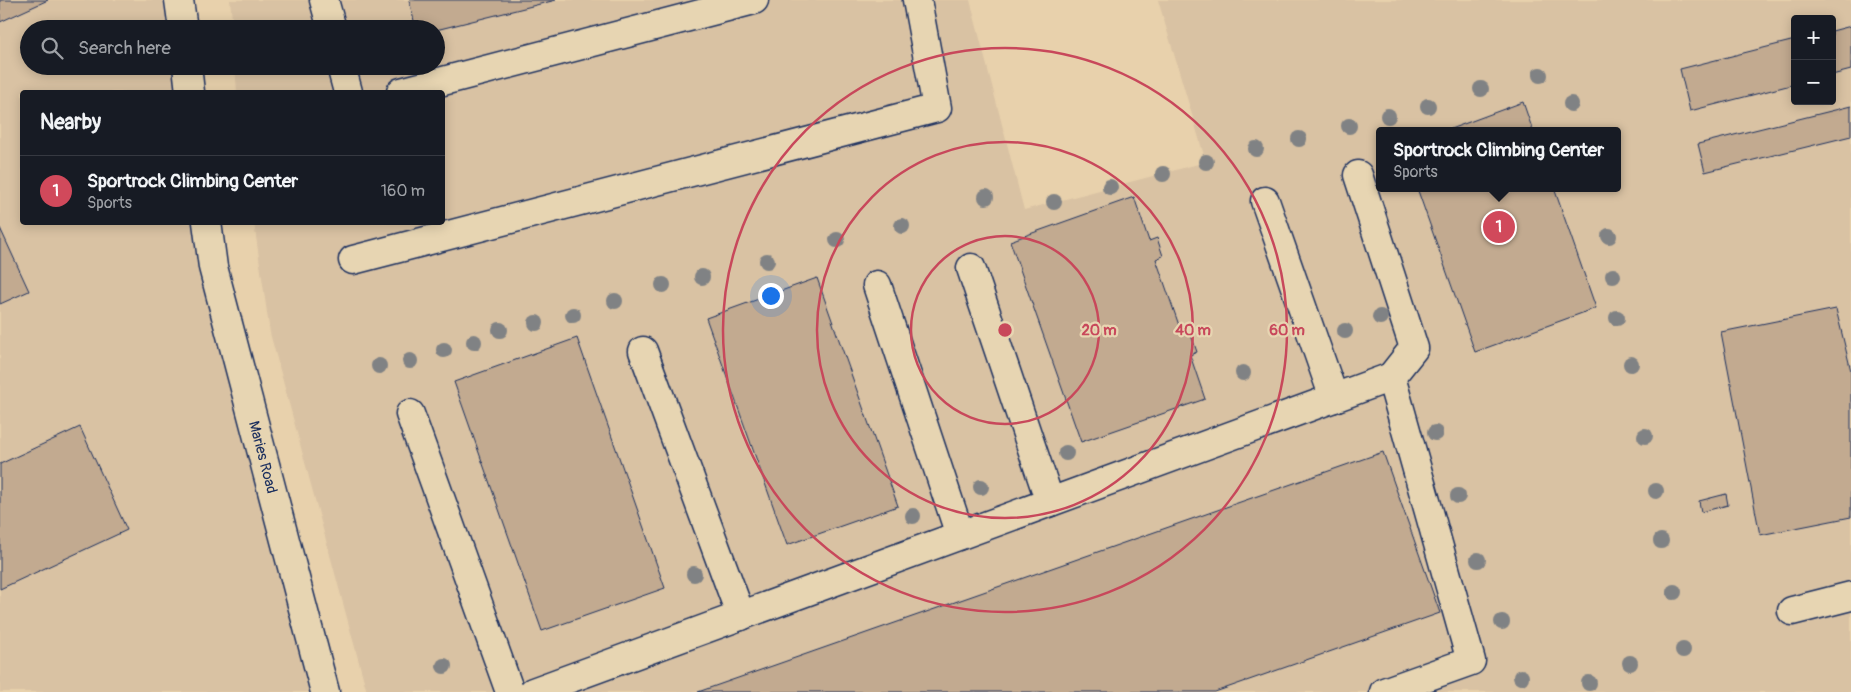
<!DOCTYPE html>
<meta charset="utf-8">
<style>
:root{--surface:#171b24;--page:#20242c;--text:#f1f3f6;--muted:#9ea1a6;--line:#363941;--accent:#d1495b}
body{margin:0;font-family:Pangolin,sans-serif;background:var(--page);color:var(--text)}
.controls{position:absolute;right:15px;top:15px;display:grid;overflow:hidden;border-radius:5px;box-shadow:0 2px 12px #0003}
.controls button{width:45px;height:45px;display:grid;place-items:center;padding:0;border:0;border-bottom:1px solid var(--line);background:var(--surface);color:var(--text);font:25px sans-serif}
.you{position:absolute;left:770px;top:295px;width:18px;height:18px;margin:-12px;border:4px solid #fff;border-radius:50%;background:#1a73e8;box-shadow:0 0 0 8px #1a73e833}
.badge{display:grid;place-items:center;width:32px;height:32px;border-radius:50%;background:var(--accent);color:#fff;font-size:16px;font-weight:700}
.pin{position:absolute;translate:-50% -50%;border:2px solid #fff;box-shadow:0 1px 5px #0006}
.popup{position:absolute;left:1376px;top:127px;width:245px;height:65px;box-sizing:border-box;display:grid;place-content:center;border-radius:5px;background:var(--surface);filter:drop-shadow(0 1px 4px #0005);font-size:16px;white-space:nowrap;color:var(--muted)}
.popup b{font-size:19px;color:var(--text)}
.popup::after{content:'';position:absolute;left:50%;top:100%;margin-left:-10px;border:10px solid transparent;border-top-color:var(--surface)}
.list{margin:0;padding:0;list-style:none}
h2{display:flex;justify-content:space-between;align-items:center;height:65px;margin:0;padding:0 20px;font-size:21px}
h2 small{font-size:16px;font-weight:400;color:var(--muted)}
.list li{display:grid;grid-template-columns:32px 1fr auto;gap:15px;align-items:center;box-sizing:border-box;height:70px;padding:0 20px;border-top:1px solid var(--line)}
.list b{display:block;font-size:19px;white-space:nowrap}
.list p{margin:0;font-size:16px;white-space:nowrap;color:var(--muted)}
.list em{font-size:16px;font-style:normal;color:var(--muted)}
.icon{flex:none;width:28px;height:28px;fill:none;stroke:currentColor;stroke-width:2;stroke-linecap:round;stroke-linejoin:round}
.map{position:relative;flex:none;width:1851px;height:692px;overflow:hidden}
.search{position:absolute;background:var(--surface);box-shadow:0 2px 12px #0003;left:20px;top:20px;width:425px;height:55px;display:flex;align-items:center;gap:12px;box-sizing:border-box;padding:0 18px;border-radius:28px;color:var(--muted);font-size:19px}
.panel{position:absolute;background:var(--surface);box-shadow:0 2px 12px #0003;left:20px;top:90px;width:425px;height:135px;border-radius:5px}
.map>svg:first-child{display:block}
.built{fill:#d9c2a3;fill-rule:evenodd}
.building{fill:#c2aa90;stroke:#1b2f5e}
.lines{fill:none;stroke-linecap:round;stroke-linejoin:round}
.minor-casing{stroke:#1b2f5e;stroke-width:31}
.minor{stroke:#e7d5b2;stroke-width:28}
.tree{fill:#808284}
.ring{fill:none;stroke:#c8485b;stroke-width:2.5}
.labels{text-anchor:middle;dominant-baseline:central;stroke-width:4.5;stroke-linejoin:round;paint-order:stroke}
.street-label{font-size:15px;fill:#1b2f5e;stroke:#e7d5b2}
.centre{fill:#c8485b;stroke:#e7d5b2;stroke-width:2.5}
.ring-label{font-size:15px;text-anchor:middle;font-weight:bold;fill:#c8485b;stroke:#e7d5b2;stroke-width:4.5;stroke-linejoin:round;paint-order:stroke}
</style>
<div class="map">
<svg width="1851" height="692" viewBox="0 0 1851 692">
<rect width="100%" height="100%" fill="#e8d1ac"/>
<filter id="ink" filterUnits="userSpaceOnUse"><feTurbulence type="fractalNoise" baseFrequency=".02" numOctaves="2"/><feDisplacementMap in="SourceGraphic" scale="10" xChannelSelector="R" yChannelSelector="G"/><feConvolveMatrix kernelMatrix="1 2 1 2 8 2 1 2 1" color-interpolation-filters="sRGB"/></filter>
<g filter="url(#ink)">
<path class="built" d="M0,0H179L183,29H29V66H187L190,92H22V222L207,223L325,692H0Z
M230,0H970L1024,210L1206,162L1158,0H1851V692H367L270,333L254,223L442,222V92H237L235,66H436V29H233ZM1795,19H1832V101H1795ZM1380,131H1618V188H1380Z"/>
<path class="building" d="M0,0H48L0,22Z
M409,0H556L436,30L416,29Z
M1851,26V70L1832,75V31Z
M1795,40V84L1690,111L1680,69Z
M1523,102L1533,131H1445Z
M1851,106V136L1705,172L1698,144Z
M1417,188H1554L1596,308L1475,352Z
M1134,197L1149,241L1157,238L1163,256L1156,259L1182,334L1190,332L1197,352L1190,355L1205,399L1081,442L1010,241Z
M0,228L29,291L0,304Z
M817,278L898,506L787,545L706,318Z
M1836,309L1851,371V517L1760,535L1721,332Z
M577,338L665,588L542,631L454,382Z
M80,427L127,530L0,589V464Z
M1383,452L1440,613L1215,692H698Z
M1726,494L1728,505L1701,512L1699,501Z"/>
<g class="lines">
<g class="minor-casing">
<g id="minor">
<path d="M179,0L183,29"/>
<path d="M324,0L332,29"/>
<path d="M187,66L190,92"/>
<path d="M341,66L348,92"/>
<path d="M401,92L754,0"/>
<path d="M1358,175L1414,348L1391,377"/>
<path d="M1265,201L1334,398"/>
<path id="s1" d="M207,222L213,267L325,692"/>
<path d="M353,260L937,108L917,0"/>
<path d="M971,268L1050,502"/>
<path d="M877,285L960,535"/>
<path d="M643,351L741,616"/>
<path d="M410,414L510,692"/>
<path d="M1792,611L1851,596"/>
<path d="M533,692L1391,377L1471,661L1384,692"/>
</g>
</g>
<use href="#minor" class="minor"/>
</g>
<g class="tree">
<circle cx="1540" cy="75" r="8"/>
<circle cx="1481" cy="89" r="8"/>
<circle cx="1571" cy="104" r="8"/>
<circle cx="1428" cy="106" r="8"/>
<circle cx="1388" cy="116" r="8"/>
<circle cx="1349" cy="126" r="8"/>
<circle cx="1299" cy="139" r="8"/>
<circle cx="1256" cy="149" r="8"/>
<circle cx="1206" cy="162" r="8"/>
<circle cx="1163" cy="174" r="8"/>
<circle cx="1110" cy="187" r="8"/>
<circle cx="986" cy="197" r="8"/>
<circle cx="1054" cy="202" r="8"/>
<circle cx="902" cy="226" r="8"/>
<circle cx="1609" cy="236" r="8"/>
<circle cx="837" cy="240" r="8"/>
<circle cx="767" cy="261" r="8"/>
<circle cx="1613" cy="276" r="8"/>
<circle cx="702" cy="277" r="8"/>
<circle cx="663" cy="285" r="8"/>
<circle cx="615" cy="301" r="8"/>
<circle cx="573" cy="315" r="8"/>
<circle cx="1380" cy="317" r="8"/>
<circle cx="1617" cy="318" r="8"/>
<circle cx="536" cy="323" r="8"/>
<circle cx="500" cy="330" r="8"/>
<circle cx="1345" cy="331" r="8"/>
<circle cx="474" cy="342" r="8"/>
<circle cx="444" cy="350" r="8"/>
<circle cx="410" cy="361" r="8"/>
<circle cx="1631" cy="364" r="8"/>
<circle cx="379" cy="366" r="8"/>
<circle cx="1243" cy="373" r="8"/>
<circle cx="1435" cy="433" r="8"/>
<circle cx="1645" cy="436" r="8"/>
<circle cx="1066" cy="453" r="8"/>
<circle cx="981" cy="487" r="8"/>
<circle cx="1656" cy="491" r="8"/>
<circle cx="1458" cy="496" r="8"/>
<circle cx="913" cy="516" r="8"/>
<circle cx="1661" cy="541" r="8"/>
<circle cx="1478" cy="560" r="8"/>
<circle cx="694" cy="574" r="8"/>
<circle cx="1674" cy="592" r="8"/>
<circle cx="1502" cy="622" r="8"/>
<circle cx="1683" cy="650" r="8"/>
<circle cx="1630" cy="663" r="8"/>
<circle cx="444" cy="666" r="8"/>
<circle cx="1521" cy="677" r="8"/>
<circle cx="1589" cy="683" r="8"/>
</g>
</g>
<g class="ring">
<circle cx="1005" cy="330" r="94"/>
<circle cx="1005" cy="330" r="188"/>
<circle cx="1005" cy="330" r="282"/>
</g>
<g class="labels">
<g class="street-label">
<text stroke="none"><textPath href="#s1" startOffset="242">Maries Road</textPath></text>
</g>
</g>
<circle cx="1005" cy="330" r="8" class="centre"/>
<g class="ring-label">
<text x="1099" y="335">20 m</text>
<text x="1193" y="335">40 m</text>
<text x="1287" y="335">60 m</text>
</g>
</svg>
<div class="controls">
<button>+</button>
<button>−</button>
</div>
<div class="you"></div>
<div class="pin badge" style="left:1499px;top:227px">1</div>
<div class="popup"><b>Sportrock Climbing Center</b>Sports</div>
<div class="search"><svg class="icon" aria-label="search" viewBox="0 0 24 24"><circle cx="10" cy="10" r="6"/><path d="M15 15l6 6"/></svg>Search here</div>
<section class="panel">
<h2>Nearby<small></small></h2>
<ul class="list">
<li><span class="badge">1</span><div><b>Sportrock Climbing Center</b><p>Sports</p></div><em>160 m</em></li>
</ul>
</section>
</div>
